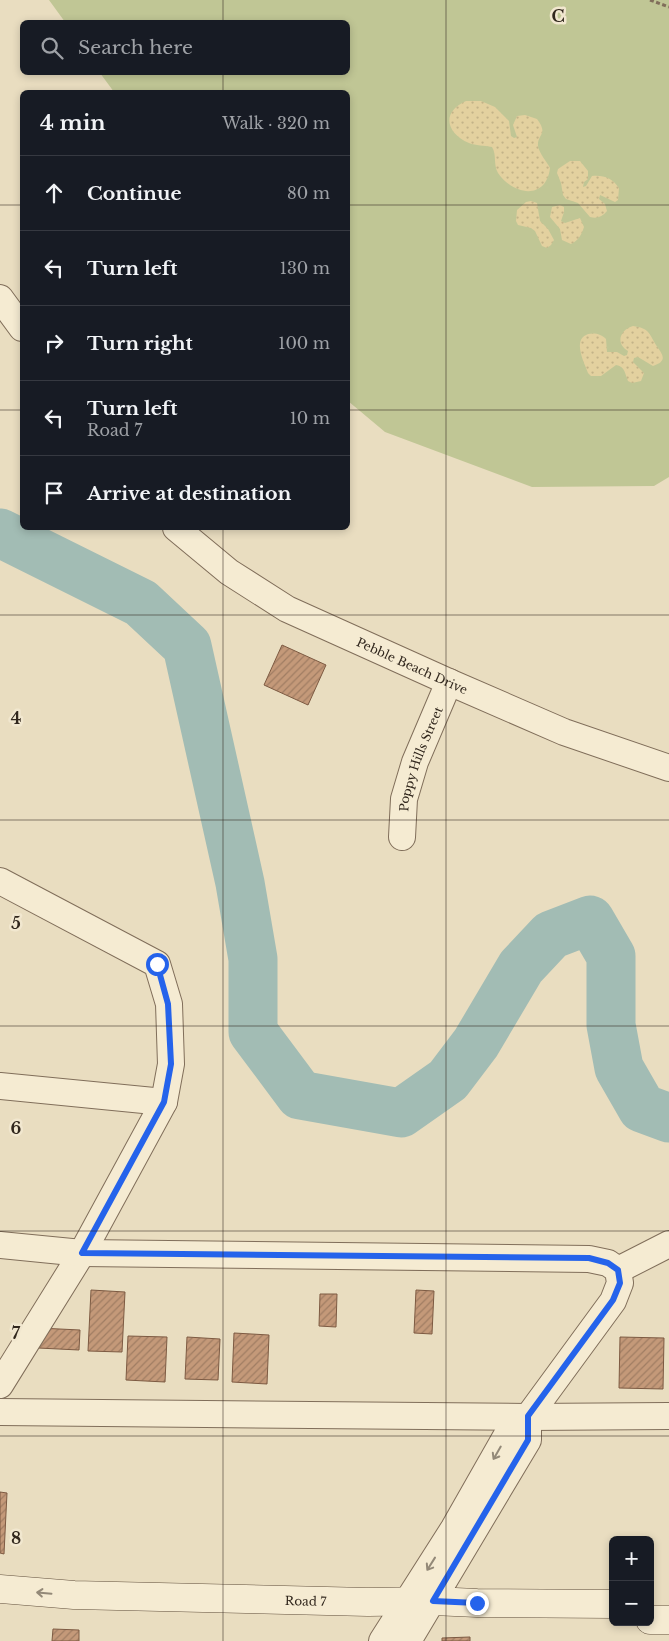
<!DOCTYPE html>
<meta charset="utf-8">
<style>
:root{--surface:#171b24;--page:#20242c;--text:#f1f3f6;--muted:#9ea1a6;--line:#363941}
body{margin:0;font-family:"Libre Baskerville",serif;background:var(--page);color:var(--text)}
.controls{position:absolute;right:15px;bottom:15px;display:grid;overflow:hidden;border-radius:8px;box-shadow:0 2px 8px #0003}
.controls button{width:45px;height:45px;display:grid;place-items:center;padding:0;border:0;border-bottom:1px solid var(--line);background:var(--surface);color:var(--text);font:25px sans-serif}
.stop{position:absolute;width:15px;height:15px;margin:-11px;border:4px solid #2563eb;border-radius:50%;background:#fff}
.stop.end{background:#2563eb;border-color:#fff;box-shadow:0 1px 5px #0008}
.list{margin:0;padding:0;list-style:none}
h2{display:flex;justify-content:space-between;align-items:center;height:65px;margin:0;padding:0 20px;font-size:21px}
h2 small{font-size:16px;font-weight:400;color:var(--muted)}
.list li{display:grid;grid-template-columns:32px 1fr auto;gap:15px;align-items:center;box-sizing:border-box;height:75px;padding:0 20px;border-top:1px solid var(--line)}
.list b{display:block;font-size:19px;white-space:nowrap}
.list p{margin:0;font-size:16px;white-space:nowrap;color:var(--muted)}
.list em{font-size:16px;font-style:normal;color:var(--muted)}
.icon{flex:none;width:28px;height:28px;fill:none;stroke:currentColor;stroke-width:2;stroke-linecap:round;stroke-linejoin:round}
.map{position:relative;flex:none;width:669px;height:1641px;overflow:hidden}
.search{position:absolute;background:var(--surface);box-shadow:0 2px 8px #0003;left:20px;top:20px;width:330px;height:55px;display:flex;align-items:center;gap:12px;box-sizing:border-box;padding:0 18px;border-radius:8px;color:var(--muted);font-size:19px}
.panel{position:absolute;background:var(--surface);box-shadow:0 2px 8px #0003;left:20px;top:90px;width:330px;height:440px;border-radius:8px}
.map>svg:first-child{display:block}
.green{fill:#c0c695}
.sand{fill:url(#sand-dots)}
.lines{fill:none;stroke-linecap:round;stroke-linejoin:round}
.river{stroke:#a2bcb4;stroke-width:49}
.building{fill:url(#building-hatch);stroke:#7d5a42}
.street-casing{stroke:#806e5a;stroke-width:28}
.secondary-casing{stroke:#62503d;stroke-width:29}
.path{stroke:#806e5a;stroke-width:3;stroke-dasharray:4 2.5;stroke-linecap:butt}
.street{stroke:#f5ebd2;stroke-width:26}
.secondary{stroke:#f5ebd2;stroke-width:28}
.oneway{stroke:#938978}
.route{stroke:#2563eb;stroke-width:6}
.grid{fill:none;stroke:#31271d;stroke-width:1;stroke-opacity:0.55}
.labels{text-anchor:middle;dominant-baseline:central;stroke-width:5;stroke-linejoin:round;paint-order:stroke}
.street-label{font-size:12px;fill:#31271d;stroke:#f1e7cf}
.grid-label{font-size:16px;text-anchor:middle;font-weight:bold;fill:#31271d;stroke:#f1e7cf;stroke-width:5;stroke-linejoin:round;paint-order:stroke}
</style>
<div class="map">
<svg width="669" height="1641" viewBox="0 0 669 1641">
<defs>
<pattern id="sand-dots" width="8" height="8" patternUnits="userSpaceOnUse" patternTransform="scale(1.25)"><rect width="8" height="8" fill="#e3d19f"/><path d="M2 2h.1M6 6h.1" fill="none" stroke="#c3b388" stroke-width="1.8" stroke-linecap="round"/></pattern>
<pattern id="building-hatch" width="6" height="6" patternUnits="userSpaceOnUse" patternTransform="scale(1.25)"><rect width="6" height="6" fill="#c49979"/><path d="M-1 1l2-2M0 6l6-6M5 7l2-2" fill="none" stroke="#a07d63"/></pattern>
</defs>
<rect width="100%" height="100%" fill="#e9ddc0"/>
<path class="green" d="M49,0H669V477L654,486L532,487L385,432L348,401V92H114L100,73L348,72V22H65Z"/>
<path class="sand" d="M466,101H481L495,107L509,121L511,136L514,138L517,137L513,125L517,116L525,115L537,119C549,135 537,134 538,146C539,153 547,162 550,168C546,201 513,195 498,173C493,164 497,155 492,147C484,145 476,146 469,143C446,133 441,112 466,101Z
M570,161H580L588,171V179L584,182L583,187L586,186L592,176C604,175 612,178 619,188L618,200L615,202L600,195L599,199L605,204L607,211C602,217 597,219 590,217L578,203L566,199L563,195L561,183L557,173L558,169Z
M531,201L537,203L540,221L548,229L554,240L551,245L547,248L542,246L535,231L531,228L518,225L516,221L517,210L526,202Z
M560,205L564,207V212L561,221L565,223L580,218L584,227C582,234 578,241 571,244L562,240L560,229L550,217L552,207Z
M633,326C649,328 649,333 656,345C663,355 668,361 653,366L638,357L634,358L633,362L644,373L641,381L632,383L628,381C625,374 625,366 616,365L601,376H591L588,373C585,365 579,353 580,344C581,331 599,331 606,339L607,352H617L624,356L627,355L628,351C615,343 620,330 633,326Z"/>
<g class="lines">
<path class="river" d="M0,533L141,603L187,646L240,883L253,959V1032L300,1095L401,1113L448,1080L476,1043L521,967L551,935L590,920L611,956V1025L619,1068L642,1108L669,1118"/>
</g>
<path class="building" d="M282,645L326,665L308,705L264,685Z
M91,1290L125,1292L122,1352L88,1351Z
M416,1290L434,1291L432,1334L414,1333Z
M320,1294H337L336,1327L319,1326Z
M39,1328L80,1330L79,1350L38,1348Z
M234,1333L269,1335L267,1384L232,1382Z
M128,1336L167,1337L165,1382L126,1380Z
M187,1337L220,1339L218,1380L185,1379Z
M620,1337L664,1338L663,1389L619,1388Z
M0,1492L7,1493L4,1554L0,1553Z
M53,1629L79,1630V1641H52Z
M470,1637V1641H442V1638Z"/>
<g class="lines">
<g class="street-casing">
<g id="street">
<path d="M0,298L22,328"/>
<path id="s1" d="M176,528L229,572L287,609L449,682L564,732L669,768"/>
<path id="s2" d="M402,837L404,799L415,762L449,682"/>
<path d="M0,881L157,964L169,1004L171,1064L164,1102L82,1253L0,1385"/>
<path d="M0,1086L164,1102"/>
<path d="M0,1245L82,1253L589,1259L608,1263L618,1270L620,1283L613,1301L528,1417L508,1433L454,1528L382,1641"/>
<path d="M618,1270L669,1244"/>
<path d="M0,1412L528,1417L669,1416"/>
<path d="M408,1641L528,1440V1417"/>
</g>
</g>
<g class="secondary-casing">
<g id="secondary">
<path id="s3" d="M0,1589L74,1595L368,1602L433,1601L477,1603L613,1604"/>
<path d="M650,1620H669"/>
</g>
</g>
<path class="path" d="M650,0L669,7"/>
<use href="#street" class="street"/>
<use href="#secondary" class="secondary"/>
</g>
<defs><path id="oneway-shaft" d="M-6 0H5M1.5-3L5.5 0L1.5 3" fill="none" stroke-width="1.6" stroke-linecap="round" stroke-linejoin="round" transform="scale(1.25)"/></defs>
<g class="oneway">
<use href="#oneway-shaft" transform="translate(497 1453) rotate(120)"/>
<use href="#oneway-shaft" transform="translate(431 1564) rotate(122)"/>
<use href="#oneway-shaft" transform="translate(44 1593) rotate(-175)"/>
</g>
<g class="lines">
<path class="route" d="M157,964L168,1004L171,1064L164,1102L82,1253L589,1258L608,1263L618,1270L620,1283L613,1300L528,1416V1440L433,1601L477,1603"/>
</g>
<path class="grid" d="M223,0V22M446,0V1641M223,72V92M0,205H22M348,205H669M0,410H22M348,410H669M223,528V1641M0,615H669M0,820H669M0,1026H669M0,1231H669M0,1436H669"/>
<g class="labels">
<g class="street-label">
<text stroke="none"><textPath href="#s1" startOffset="275">Pebble Beach Drive</textPath></text>
<text stroke="none"><textPath href="#s2" startOffset="81">Poppy Hills Street</textPath></text>
<text stroke="none"><textPath href="#s3" startOffset="306">Road 7</textPath></text>
</g>
</g>
<g class="grid-label">
<text x="558" y="22">C</text>
<text x="16" y="724">4</text>
<text x="16" y="929">5</text>
<text x="16" y="1134">6</text>
<text x="16" y="1339">7</text>
<text x="16" y="1544">8</text>
</g>
</svg>
<div class="controls">
<button>+</button>
<button>−</button>
</div>
<div class="stop" style="left:157px;top:964px"></div>
<div class="stop end" style="left:477px;top:1603px"></div>
<div class="search"><svg class="icon" aria-label="search" viewBox="0 0 24 24"><circle cx="10" cy="10" r="6"/><path d="M15 15l6 6"/></svg>Search here</div>
<section class="panel">
<h2>4 min<small>Walk · 320 m</small></h2>
<ul class="list">
<li><svg class="icon" aria-label="ahead" viewBox="0 0 24 24"><path d="M12 20V5M6 11l6-6 6 6"/></svg><div><b>Continue</b></div><em>80 m</em></li>
<li><svg class="icon" aria-label="left" viewBox="0 0 24 24"><path d="M17 20v-9H6M10 6l-5 5 5 5"/></svg><div><b>Turn left</b></div><em>130 m</em></li>
<li><svg class="icon" aria-label="right" viewBox="0 0 24 24"><path d="M7 20v-9h11M14 6l5 5-5 5"/></svg><div><b>Turn right</b></div><em>100 m</em></li>
<li><svg class="icon" aria-label="left" viewBox="0 0 24 24"><path d="M17 20v-9H6M10 6l-5 5 5 5"/></svg><div><b>Turn left</b><p>Road 7</p></div><em>10 m</em></li>
<li><svg class="icon" aria-label="arrive" viewBox="0 0 24 24"><path d="M6 21V4h12l-3 4 3 4H6"/></svg><div><b>Arrive at destination</b></div></li>
</ul>
</section>
</div>
